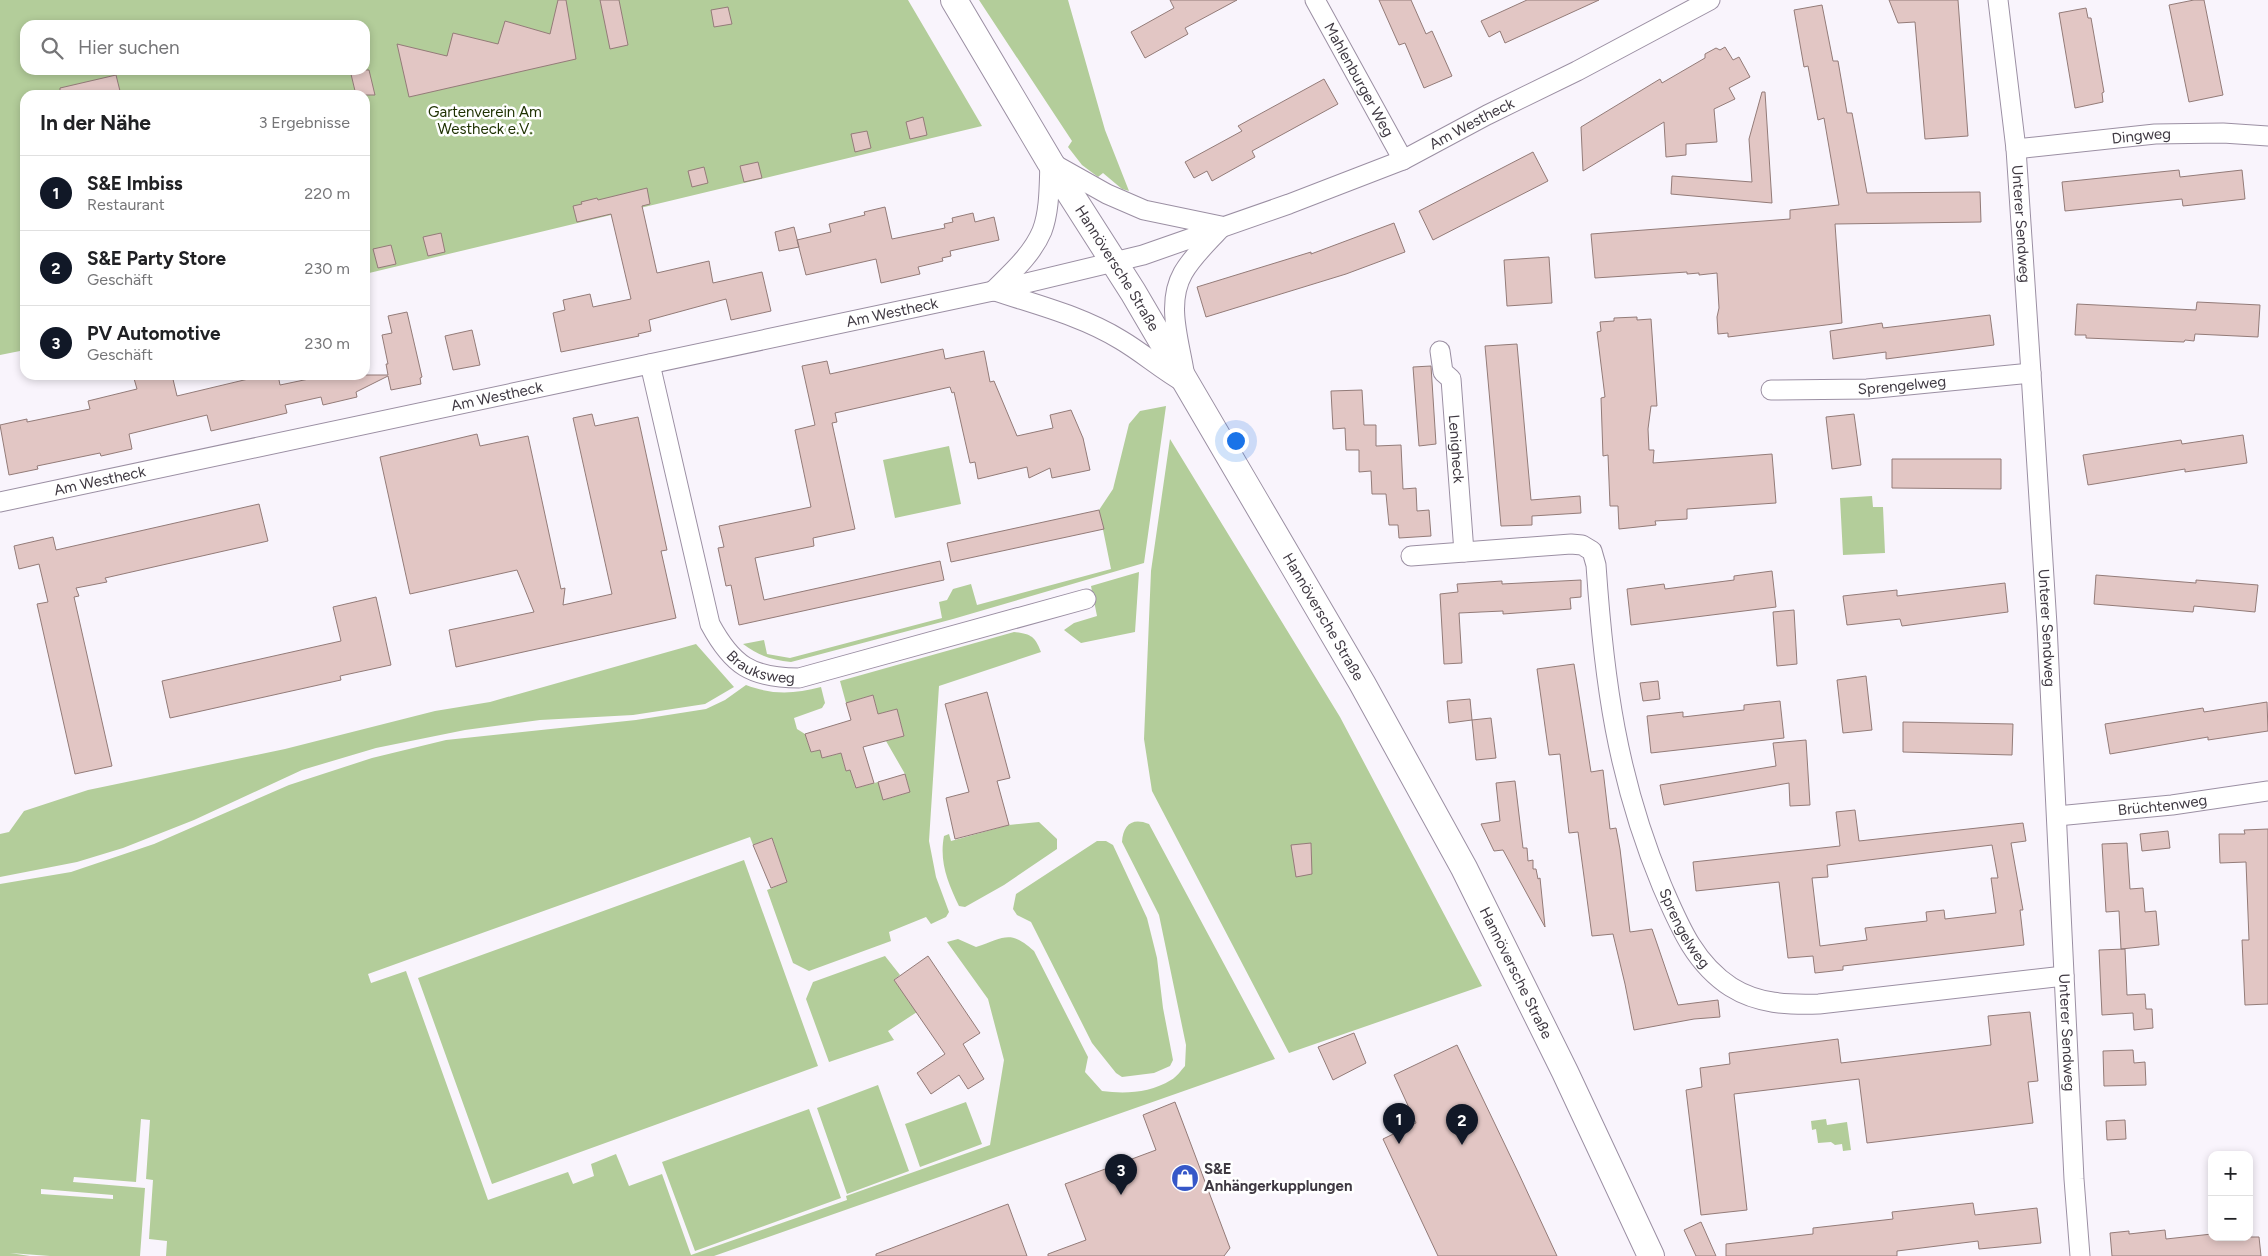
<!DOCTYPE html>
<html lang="de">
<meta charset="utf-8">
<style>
:root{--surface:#fff;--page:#f6f6f6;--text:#202124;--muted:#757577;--line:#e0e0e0;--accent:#111827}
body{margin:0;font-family:Figtree,sans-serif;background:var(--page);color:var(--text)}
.controls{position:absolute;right:15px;bottom:15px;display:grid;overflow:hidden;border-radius:10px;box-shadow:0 2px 8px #0003}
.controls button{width:45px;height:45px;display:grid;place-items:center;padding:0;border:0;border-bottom:1px solid var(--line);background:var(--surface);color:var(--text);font:25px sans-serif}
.you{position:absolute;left:1235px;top:440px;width:18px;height:18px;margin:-12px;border:4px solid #fff;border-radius:50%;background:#1a73e8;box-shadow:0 0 0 8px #1a73e833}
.badge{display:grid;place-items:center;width:32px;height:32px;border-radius:50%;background:var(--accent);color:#fff;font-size:16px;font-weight:700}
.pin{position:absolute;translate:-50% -41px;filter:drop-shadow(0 1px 2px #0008)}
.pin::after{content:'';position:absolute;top:26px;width:18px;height:15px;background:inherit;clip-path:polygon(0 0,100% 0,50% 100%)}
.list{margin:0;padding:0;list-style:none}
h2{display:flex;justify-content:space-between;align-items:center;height:65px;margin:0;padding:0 20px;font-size:21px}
h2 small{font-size:16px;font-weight:400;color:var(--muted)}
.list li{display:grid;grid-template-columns:32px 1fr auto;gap:15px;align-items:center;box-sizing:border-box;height:75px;padding:0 20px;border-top:1px solid var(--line)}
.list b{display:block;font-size:19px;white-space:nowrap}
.list p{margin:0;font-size:16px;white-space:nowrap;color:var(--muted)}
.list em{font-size:16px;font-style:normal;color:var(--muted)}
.icon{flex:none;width:28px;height:28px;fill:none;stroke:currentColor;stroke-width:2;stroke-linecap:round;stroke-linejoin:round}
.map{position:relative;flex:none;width:2268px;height:1256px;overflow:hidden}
.search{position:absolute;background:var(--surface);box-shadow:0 2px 8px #0003;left:20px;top:20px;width:350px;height:55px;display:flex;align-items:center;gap:12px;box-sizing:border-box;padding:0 18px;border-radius:15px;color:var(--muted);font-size:19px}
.panel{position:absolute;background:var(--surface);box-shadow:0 2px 8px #0003;left:20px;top:90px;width:350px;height:290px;border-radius:15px}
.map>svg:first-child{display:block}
.green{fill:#b3cd9a;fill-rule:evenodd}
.building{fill:#e2c6c4;stroke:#937b78;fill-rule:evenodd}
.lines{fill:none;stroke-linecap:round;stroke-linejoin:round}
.minor-casing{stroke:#9b8fa3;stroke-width:21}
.secondary-casing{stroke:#9b8fa3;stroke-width:28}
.minor{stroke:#fff;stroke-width:19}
.secondary{stroke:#fff;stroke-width:26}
.labels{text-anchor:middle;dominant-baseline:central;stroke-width:5;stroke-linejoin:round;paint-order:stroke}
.street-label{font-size:15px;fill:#3f3942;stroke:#fff}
.park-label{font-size:15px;fill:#1d3000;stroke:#fff}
.poi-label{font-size:15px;font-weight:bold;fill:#3f3942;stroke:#fff;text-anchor:start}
</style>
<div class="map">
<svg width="2268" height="1256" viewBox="0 0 2268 1256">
<rect width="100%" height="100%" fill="#f9f4fc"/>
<path class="green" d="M0,0H908L982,126L365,274V95H25V350L0,355ZM25,25H365V70H25Z
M979,0H1068L1105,130L1129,191L1122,189L1103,173L1098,177L1082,165L1068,147L1072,141Z
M1166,406L1144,563L953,619L791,662C772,660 759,656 743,644L764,640L767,654L790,658L942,618L939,602L947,600L953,589L971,584L977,605L1111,569L1099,510L1113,489L1129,424L1140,411Z
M1170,439L1340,717L1482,986L1289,1053L1152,791L1144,739L1151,571Z
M949,446L961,504L895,518L883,460Z
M1872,496L1873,507H1883L1885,553L1843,555L1840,498Z
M1139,572L1135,632L1081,643L1064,630L1074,623L1097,616L1091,586Z
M1014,632C1031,634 1035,636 1041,652L939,686L929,841L936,877L949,912L946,917L931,924L926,917L889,932L891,941L809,971L793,963L767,890L787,882L772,838L753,845L750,837L368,974L371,983L406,971L488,1200L568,1172L573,1184L594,1176L591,1164L616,1154L629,1186L662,1174L691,1255L847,1200L846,1196L990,1145L1004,1060L988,999L947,942L958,939L976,947C1004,938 1010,929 1034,951L1088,1057L1085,1072L1102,1091C1125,1094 1150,1093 1171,1080C1177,1077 1181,1070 1185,1066L1186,1045L1159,915L1122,842C1123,825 1132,817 1149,824L1275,1059L714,1256H166L167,1241L149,1239L153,1180L146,1179L150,1120L141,1119L136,1182L74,1177L73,1182L145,1188L140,1256H50L10,1253L30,1256H0V884L71,872L154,844L289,785L372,758L446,740L636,720L706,709L725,700L746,685C772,695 794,694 821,687L825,703L822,708L794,718L797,729L805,734L811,752L820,750L823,758L841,753L846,771L850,770L856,788L878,782L884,800L910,792L905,774L886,741L904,736L897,709L878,714L873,695L846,703L840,681ZM41,1189L113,1195V1199L41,1194Z
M696,644L734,687L705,704L633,715L540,720L465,730L376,748L302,770L194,820L123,848L77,862L0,877V834L9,832L24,811L88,790L285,749L435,711L490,702Z
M1039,822L1057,839V849L1004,885L965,907L959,906C948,883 939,862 944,836L949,834L951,841L1009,825Z
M1097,841H1106L1113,845L1147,918L1157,958L1163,1008L1173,1060L1170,1066L1154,1073L1122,1077L1116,1073L1092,1043L1031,922L1017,915L1013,909L1016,894Z
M744,860L818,1066L492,1184L418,978Z
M885,956L900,975L894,980L917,1012L888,1031L894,1040L829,1062L806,999L813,982Z
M878,1085L909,1171L847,1194L817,1108Z
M966,1102L982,1144L920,1167L905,1124Z
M809,1109L841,1198L695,1251L662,1162Z
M1826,1119L1827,1125L1847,1122L1851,1150L1843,1151L1842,1144L1835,1145L1831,1142L1818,1143L1816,1129L1812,1130L1811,1121Z"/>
<path class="building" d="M558,0H566L576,59L409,97L397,44L447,56L453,33L498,44L505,21L550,34Z
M600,0H619L628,45L610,49Z
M1170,0H1237L1185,28L1188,34L1145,58L1131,32L1174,8Z
M1379,0H1411L1426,34L1432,31L1452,76L1424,88L1405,43L1399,45Z
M1527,0H1599L1505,43L1500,31L1489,37L1481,21Z
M1889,0H1958L1968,136L1925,139L1915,22L1898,23Z
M2194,0H2204L2223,95L2189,102L2169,5Z
M1822,5L1833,61H1838L1847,113H1852L1867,193L1980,192L1981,222L1835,224L1842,323L1728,337V333L1718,334L1717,317L1719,308L1717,273L1699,275V273L1687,274V272L1595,278L1591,234L1790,219V210L1839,205L1824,118L1818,120L1808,66L1804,67L1794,10Z
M728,7L732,24L714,27L711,10Z
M2086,8L2088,18H2091L2104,92L2102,93L2103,102L2075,108L2059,13Z
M1725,47L1733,60L1739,57L1750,77L1729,88L1735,99L1714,109L1717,142L1686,144V155L1666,157L1664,122L1583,171L1581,127L1660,79L1662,83L1705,58V54L1716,48L1720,50Z
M350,70H369L375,95H356Z
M116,75L120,91L106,95H60V88Z
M1324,79L1338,104L1252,151L1255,157L1212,181L1207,171L1194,178L1185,162L1242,131L1238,126Z
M1762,92H1765L1772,203L1671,194L1672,176L1752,182L1749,139Z
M923,117L927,135L910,139L906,122Z
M867,131L871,148L855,152L851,134Z
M1533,152L1548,181L1433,240L1419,211Z
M758,162L762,178L744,182L740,166Z
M704,167L708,183L692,187L688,171Z
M2179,170L2180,177L2242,170L2245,199L2183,206L2182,199L2065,211L2062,182Z
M647,188L650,204L642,206L657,273L709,261L713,283L762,272L771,311L731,320L726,299L649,320L651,331L638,334L639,336L561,352L553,313L565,310L563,300L590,294L593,307L631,299L611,214L577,222L573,206L582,204L581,202L597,198L598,200Z
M885,207L892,239L945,228L944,224L953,222L952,218L973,213L975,222L994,217L999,240L950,251L951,256L942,258L943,261L918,267L920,274L881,283L876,259L806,275L797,240L831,232L829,224L865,215L864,212Z
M1394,223L1405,252L1346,274L1206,317L1197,287L1311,252V254Z
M794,227L799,247L779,251L775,232Z
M441,233L445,252L428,256L423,237Z
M391,245L396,264L378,268L373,249Z
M1549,257L1552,303L1507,306L1504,260Z
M2197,302L2260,305L2258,337L2195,334L2194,341L2185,340L2184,342L2086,338V335H2075L2077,304L2196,310Z
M407,312L422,377L420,378L421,384L391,390L388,376L356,392L357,397L323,405L321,397L285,405L287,413L211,431L207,415L129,434L132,449L101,456L100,453L37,466L38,469L9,475L0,425L27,419V422L90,409L88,401L137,389L133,375H172L177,396L265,375H278L280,385L328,375H388L386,364H388L382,335L392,333L388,316Z
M1990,315L1994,345L1886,359V352L1833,359L1830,331L1882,323L1883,328Z
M1637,317V320L1651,319L1657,406H1651L1648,429L1649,450H1654L1653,463L1772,454L1776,503L1687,509V519L1655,521L1656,525L1619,529L1618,506H1610L1608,455L1603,456L1601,398L1605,397L1597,332L1601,331L1600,322L1614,321V318Z
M472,330L480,365L453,370L445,336Z
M1517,344L1531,500L1580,496L1581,513L1532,516V525L1501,526L1485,346Z
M943,349L945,359L984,351L990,382L994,381L1017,436L1053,428L1050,415L1071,410L1083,438L1090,470L1052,478L1050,468L1029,478L1027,467L978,479L975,462L970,463L954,392L952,393L950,387L835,413L837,422L832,423L855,529L813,538L814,546L755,558L764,600L940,561L944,580L739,625L731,585L726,586L718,548L724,547L719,526L811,507L795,430L815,425L802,366L827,361L830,374Z
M1431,366L1436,444L1419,446L1413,367Z
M1362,390L1364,425H1376V446L1401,445L1403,489L1416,488L1417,511L1429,510L1431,536L1399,538L1398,525H1389L1386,494H1372L1371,471L1359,472V450H1346L1345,428L1333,429L1331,391Z
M592,414L595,426L638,417L667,550L661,551L676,618L456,667L449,630L534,612L517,570L410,594L380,457L477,434L480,446L528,436L561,589L565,588L563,605L612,594L573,418Z
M1854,414L1861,465L1832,469L1826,417Z
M2243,435L2247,463L2185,472V469L2088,485L2083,455L2181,440L2182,444Z
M1892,459H2001V489L1892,488Z
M259,504L268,541L105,578L107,582L76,588L79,596L74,597L112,766L75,774L37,604L48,602L39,564L19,569L14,546L53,537L56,550Z
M1099,510L1104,529L951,562L947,543Z
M1772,571L1776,607L1631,625L1627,589L1664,584L1665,589L1734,580V576Z
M2096,575L2196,583V580L2258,585L2255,612L2194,606L2193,612L2094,604Z
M1581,580V597L1570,598L1571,609L1503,614V611L1459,613L1462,663L1444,664L1440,594L1458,592L1457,584L1502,581V584Z
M2005,583L2008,612L1902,626L1900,619L1847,625L1843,596L1897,590V596Z
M376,597L391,665L340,676L341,680L170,718L162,681L341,641L333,607Z
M1794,610L1797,664L1777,666L1773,612Z
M1574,664L1591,772L1603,770L1610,829L1616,828L1620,849L1630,932L1652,929L1678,1005L1718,1000L1720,1017L1694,1019L1634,1030L1625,984L1613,934L1592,936L1578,832L1569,833L1560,754L1549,755L1537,669Z
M1866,676L1872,730L1843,733L1837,680Z
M1658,681L1660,699L1643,701L1640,683Z
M987,692L1010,778L997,781L1009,825L955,839L946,798L969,792L945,704Z
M873,695L878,714L897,709L904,736L863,747L874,783L856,788L850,770L846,771L841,753L822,758L820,750L811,752L805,734L851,720L846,703Z
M1470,699L1472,720L1491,718L1496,758L1476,760L1472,720L1449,723L1447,701Z
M1780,701L1784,738L1651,753L1647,716L1683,712V717L1744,710V705Z
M2267,702L2268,731L2208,740V737L2110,754L2105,724L2203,708L2204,712Z
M1903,722L2013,724L2012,755L1903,752Z
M1806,740L1810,805L1790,806L1789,783L1664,805L1660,785L1776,766L1773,743Z
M905,774L910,792L883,800L878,782Z
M1515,781L1523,848H1527L1528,861L1533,860V869H1536L1538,879L1540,878L1545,927L1503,850L1494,851L1481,824L1500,821L1496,783Z
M1855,810L1859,841L2023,823L2026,841L2011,843L2023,910H2020L2024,945L1843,966V970L1815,973L1813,956L1788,958L1779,882L1696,891L1693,862L1840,846L1836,812ZM1992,845L1998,878H1991L1996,913L1945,919L1944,910L1926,912L1927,921L1865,928L1867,940L1820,946L1812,878L1828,877L1827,865Z
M2268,829V1004L2245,1005L2242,940H2249L2246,862L2220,863L2219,834H2245L2244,830Z
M2168,831L2170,848L2142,851L2140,834Z
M772,838L787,882L771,888L753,845Z
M1311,843L1312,874L1296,877L1291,845Z
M2127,843L2130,889L2143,888L2145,912L2156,911L2159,945L2121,949L2119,911L2106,912L2102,844Z
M2125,949L2127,995L2145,994L2146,1009H2152L2153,1028L2134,1030L2133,1013L2102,1015L2099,950Z
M928,956L980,1033L963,1044L984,1079L968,1089L959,1075L931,1094L917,1073L945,1054L894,980Z
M2030,1012L2038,1081L2028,1082L2033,1123L1867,1143L1859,1079L1734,1094L1747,1210L1701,1215L1686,1090L1702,1087L1700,1068L1730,1064L1729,1053L1838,1039L1841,1063L1991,1045L1988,1016Z
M1354,1033L1366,1063L1333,1080L1318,1047Z
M1457,1045L1518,1172L1557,1256H1438L1383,1139L1416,1123L1394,1075Z
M2133,1050L2134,1063L2145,1062L2146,1085L2104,1086L2103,1051Z
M1175,1102L1230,1248L1224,1256H1048V1254L1086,1240L1065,1184L1156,1150L1143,1115Z
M2125,1120L2126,1139L2107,1140L2106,1121Z
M1973,1203L1975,1215L2037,1208L2041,1243L1979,1249L1978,1241L1897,1251V1256H1726V1244L1813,1234V1228L1893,1219L1892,1212Z
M1008,1204L1027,1256H876V1254Z
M1701,1222L1716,1256H1696L1684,1230Z
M2165,1230L2166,1239L2212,1234V1237H2259L2261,1256H2112L2110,1233L2129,1231V1234Z"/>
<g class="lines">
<g class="minor-casing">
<g id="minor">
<path id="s1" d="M1315,0L1403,160"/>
<path id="s2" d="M1998,0L2016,149L2031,373L2047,625L2074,1179L2080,1256"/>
<path id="s3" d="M2016,149L2155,134L2223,133L2268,136"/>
<path d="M993,291C1011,273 1032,255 1042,231C1050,210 1049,184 1050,162L1107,194L1144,210L1221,226"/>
<path d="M995,291C1037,305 1082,316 1121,340C1143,353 1162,370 1185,383"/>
<path id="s4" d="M1440,351L1443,372L1451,379L1464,552"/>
<path id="s5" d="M650,364L710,624C732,665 751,678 799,678L1086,599"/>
<path d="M1184,371C1179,340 1166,303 1183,273C1192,257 1207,243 1220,229"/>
<path id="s6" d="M1771,390L1867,389L2031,373"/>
<path id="s7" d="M0,502L993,291L1143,255L1289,204L1403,160L1487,115L1577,71L1710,0"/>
<path id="s8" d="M1411,556L1571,544L1582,545L1592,551L1596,565C1604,681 1617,778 1662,886C1679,925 1694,963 1731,987C1758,1004 1788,1005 1819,1004L2064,976"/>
<path id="s9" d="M2057,816L2172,805L2268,791"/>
</g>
</g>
<g class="secondary-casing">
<g id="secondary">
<path id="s10" d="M954,0L1050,162L1133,292L1362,683L1464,868L1565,1072L1651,1256"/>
</g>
</g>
<use href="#minor" class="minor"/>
<use href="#secondary" class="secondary"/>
</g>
<defs>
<g id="shop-disc" transform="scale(1.4375)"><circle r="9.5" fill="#3657c8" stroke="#fff"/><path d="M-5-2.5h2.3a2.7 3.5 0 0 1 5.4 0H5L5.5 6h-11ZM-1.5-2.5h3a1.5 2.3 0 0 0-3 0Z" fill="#fff"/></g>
</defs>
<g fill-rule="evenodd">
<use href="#shop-disc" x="1185" y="1178"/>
</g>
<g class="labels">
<g class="street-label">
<text stroke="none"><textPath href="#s1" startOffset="91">Mahlenburger Weg</textPath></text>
<text stroke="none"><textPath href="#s7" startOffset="1524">Am Westheck</textPath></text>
<text stroke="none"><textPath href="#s3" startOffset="126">Dingweg</textPath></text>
<text stroke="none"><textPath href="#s2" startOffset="225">Unterer Sendweg</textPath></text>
<text stroke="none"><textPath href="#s10" startOffset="314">Hannöversche Straße</textPath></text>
<text stroke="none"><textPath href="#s7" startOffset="912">Am Westheck</textPath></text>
<text stroke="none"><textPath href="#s6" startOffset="131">Sprengelweg</textPath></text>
<text stroke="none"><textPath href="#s7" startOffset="508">Am Westheck</textPath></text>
<text stroke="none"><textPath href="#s4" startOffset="102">Lenigheck</textPath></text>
<text stroke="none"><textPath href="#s7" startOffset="102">Am Westheck</textPath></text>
<text stroke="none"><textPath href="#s10" startOffset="719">Hannöversche Straße</textPath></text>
<text stroke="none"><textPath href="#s2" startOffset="630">Unterer Sendweg</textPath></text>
<text stroke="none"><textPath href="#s5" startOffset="338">Brauksweg</textPath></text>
<text stroke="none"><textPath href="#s9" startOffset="106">Brüchtenweg</textPath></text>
<text stroke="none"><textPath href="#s8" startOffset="575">Sprengelweg</textPath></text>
<text stroke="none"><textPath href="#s10" startOffset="1124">Hannöversche Straße</textPath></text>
<text stroke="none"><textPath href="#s2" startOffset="1035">Unterer Sendweg</textPath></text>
</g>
<g class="park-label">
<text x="485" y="112">Gartenverein Am<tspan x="485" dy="17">Westheck e.V.</tspan></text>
</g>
<g class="poi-label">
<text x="1204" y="1169">S&amp;E<tspan x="1204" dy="17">Anhängerkupplungen</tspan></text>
</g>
</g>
</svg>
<div class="controls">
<button>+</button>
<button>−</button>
</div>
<div class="you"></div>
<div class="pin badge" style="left:1399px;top:1144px">1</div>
<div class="pin badge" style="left:1462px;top:1145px">2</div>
<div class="pin badge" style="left:1121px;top:1195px">3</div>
<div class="search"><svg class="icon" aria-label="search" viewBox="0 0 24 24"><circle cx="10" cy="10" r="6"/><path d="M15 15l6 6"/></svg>Hier suchen</div>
<section class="panel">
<h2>In der Nähe<small>3 Ergebnisse</small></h2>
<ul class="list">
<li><span class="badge">1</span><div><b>S&amp;E Imbiss</b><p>Restaurant</p></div><em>220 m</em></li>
<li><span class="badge">2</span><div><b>S&amp;E Party Store</b><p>Geschäft</p></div><em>230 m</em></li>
<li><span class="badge">3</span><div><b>PV Automotive</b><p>Geschäft</p></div><em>230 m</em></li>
</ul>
</section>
</div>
